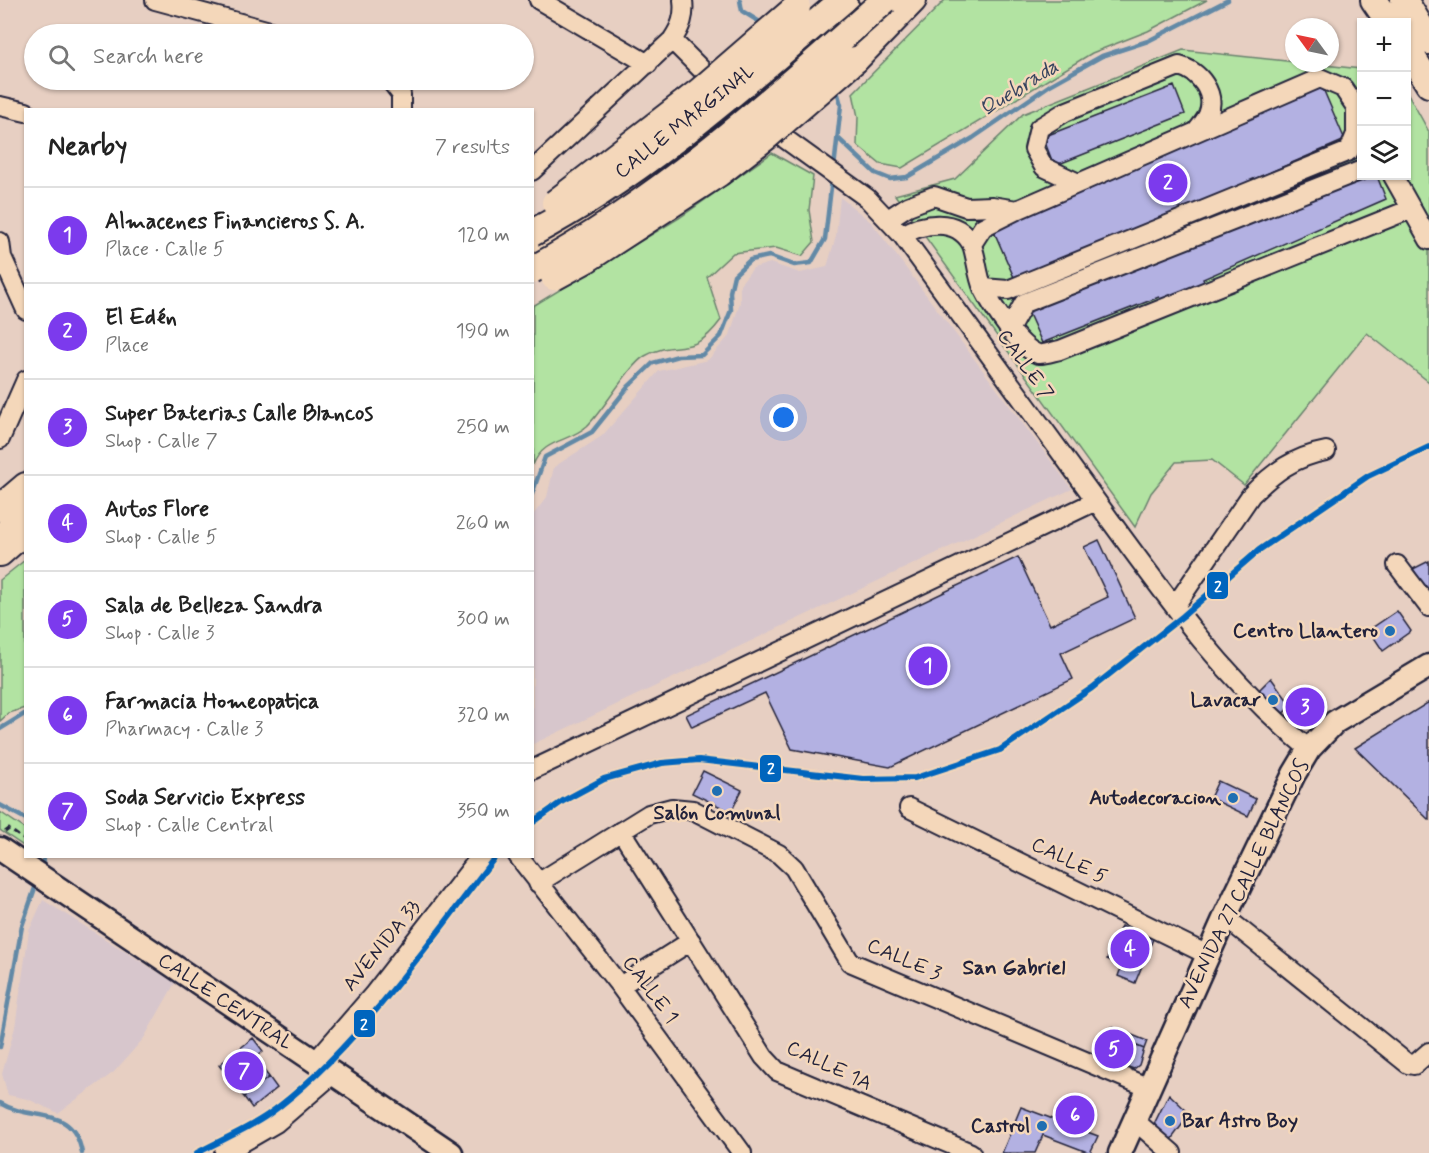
<!DOCTYPE html>
<meta charset="utf-8">
<style>
:root{--surface:#fff;--page:#f2f2f2;--text:#222;--muted:#767676;--line:#e0e0e0;--accent:#7c3aed}
body{margin:0;font-family:Mynerve,sans-serif;background:var(--page);color:var(--text)}
.controls{position:absolute;right:18px;top:18px;display:grid;overflow:hidden;border-radius:0px;box-shadow:0 2px 4px #0004}
.controls button{width:54px;height:54px;display:grid;place-items:center;padding:0;border:0;border-bottom:2px solid var(--line);background:var(--surface);color:var(--text);font:30px sans-serif}
.compass{position:absolute;left:1285px;top:18px;width:54px;height:54px;border-radius:50%;background:var(--surface);box-shadow:0 2px 4px #0004;rotate:303deg}
.you{position:absolute;left:784px;top:418px;width:21px;height:21px;margin:-15px;border:4px solid #fff;border-radius:50%;background:#1a73e8;box-shadow:0 0 0 9px #1a73e833}
.badge{display:grid;place-items:center;width:39px;height:39px;border-radius:50%;background:var(--accent);color:#fff;font-size:20px;font-weight:700}
.pin{position:absolute;translate:-50% -50%;border:3px solid #fff;box-shadow:0 2px 6px #0006}
.list{margin:0;padding:0;list-style:none}
h2{display:flex;justify-content:space-between;align-items:center;height:78px;margin:0;padding:0 24px;font-size:26px}
h2 small{font-size:20px;font-weight:400;color:var(--muted)}
.list li{display:grid;grid-template-columns:39px 1fr auto;gap:18px;align-items:center;box-sizing:border-box;height:96px;padding:0 24px;border-top:2px solid var(--line)}
.list b{display:block;font-size:22px;white-space:nowrap}
.list p{margin:0;font-size:20px;white-space:nowrap;color:var(--muted)}
.list em{font-size:20px;font-style:normal;color:var(--muted)}
.icon{flex:none;width:33px;height:33px;fill:none;stroke:currentColor;stroke-width:2;stroke-linecap:round;stroke-linejoin:round}
.map{position:relative;flex:none;width:1429px;height:1153px;overflow:hidden}
.search{position:absolute;background:var(--surface);box-shadow:0 2px 4px #0004;left:24px;top:24px;width:510px;height:66px;display:flex;align-items:center;gap:15px;box-sizing:border-box;padding:0 21px;border-radius:33px;color:var(--muted);font-size:22px}
.panel{position:absolute;background:var(--surface);box-shadow:0 2px 4px #0004;left:24px;top:108px;width:510px;height:750px;border-radius:0px}
.map>svg:first-child{display:block}
.built{fill:#d7c6cc}
.green{fill:#b2e3a2;stroke:#6a826e;stroke-width:1.5}
.lines{fill:none;stroke-linecap:round;stroke-linejoin:round}
.stream{stroke:#6289a6;stroke-width:4.5}
.building{fill:#b3b1e2;stroke:#22223b;stroke-width:1.5}
.minor-casing{stroke:#22223b;stroke-width:22}
.major-casing{stroke:#22223b;stroke-width:27}
.highway-casing{stroke:#22223b;stroke-width:30}
.path{stroke:#22223b;stroke-width:3;stroke-dasharray:6 4.5;stroke-linecap:butt}
.minor{stroke:#f4d7ba;stroke-width:18}
.major{stroke:#f4d7ba;stroke-width:22}
.highway{stroke:#f4d7ba;stroke-width:26}
.highway-bridge-casing{stroke:#22223b;stroke-width:30;stroke-linecap:butt}
.highway-bridge{stroke:#f4d7ba;stroke-width:26}
.rail-1-casing{stroke:#f4d7ba;stroke-width:10}
.rail-1{stroke:#0065bd;stroke-width:6}
.poi-dot{fill:#1f6fb2;stroke:#f4d7ba;stroke-width:2}
.labels{text-anchor:middle;dominant-baseline:central;stroke-width:5;stroke-linejoin:round;paint-order:stroke}
.street-label{font-size:20px;fill:#22223b;stroke:#f4d7ba}
.poi-label{font-size:20px;font-weight:bold;fill:#22223b;stroke:#f4d7ba;text-anchor:end}
.water-label{font-size:21px;font-style:italic;fill:#37445f;stroke:#f4d7ba}
.neighbourhood-label{font-size:21px;font-weight:bold;fill:#22223b;stroke:#f4d7ba}
.line-badge{stroke:#f4d7ba;stroke-width:2}
.badge-label{font-size:16px;text-anchor:middle;font-weight:bold;fill:#fff}
</style>
<div class="map">
<svg width="1429" height="1153" viewBox="0 0 1429 1153">
<rect width="100%" height="100%" fill="#e7cfc2"/>
<filter id="ink" filterUnits="userSpaceOnUse"><feTurbulence type="fractalNoise" baseFrequency=".0167" numOctaves="2"/><feDisplacementMap in="SourceGraphic" scale="12" xChannelSelector="R" yChannelSelector="G"/><feConvolveMatrix kernelMatrix="1 2 1 2 8 2 1 2 1" color-interpolation-filters="sRGB"/></filter>
<g filter="url(#ink)">
<path class="built" d="M840,197L872,223L1072,489L533,744V515L547,497L554,467L602,436L659,371L708,360L730,335L740,302V284L753,268L770,263L800,273L827,267L836,236Z
M43,900L175,983L144,1038L114,1072L58,1113L28,1099L8,1095L2,1074L15,1027L29,931Z"/>
<path class="green" d="M945,0H1207L1148,31L1092,53L902,168L880,164L857,145L858,117L853,93Z
M1183,50L1361,69L1362,176H1406L1407,92L1429,132V382L1367,333L1244,485L1212,460L1176,462L1151,493L1135,527L895,195L955,179L1023,114Z
M772,153L813,176L809,210L814,242L802,256L776,248L733,253L707,277L721,320C691,361 678,337 645,356C629,365 603,411 587,426C568,443 544,438 533,465V306L679,218Z
M25,560V708L9,713L0,721V580Z
M0,812L25,829V847L0,830Z"/>
<g class="lines">
<path class="stream" d="M740,0L742,11L763,24
M839,139L875,173L890,179L907,177L973,138L1050,85L1102,56L1148,41L1228,0
M834,168L841,105L836,87
M532,494L545,457L592,432L629,386L653,363L678,356L702,355L721,336L731,310L730,292L734,275L750,260L769,256L794,265L811,263L825,239L832,179
M0,729L26,713
M0,805L26,819
M42,868L44,856
M0,1047L22,926L37,882
M0,1103C32,1123 73,1103 82,1153"/>
</g>
<path class="building" d="M1321,84L1345,140L1016,282L992,227Z
M1174,86L1185,114L1054,166L1043,137Z
M1362,161V176H1377L1386,199L1203,279L1205,283L1162,302L1159,297L1042,343L1025,305Z
M1099,540L1135,618L1061,653L1073,679L890,767L792,749L765,693L692,727L686,715L1018,557L1050,625L1108,597L1084,547Z
M1429,561V594L1413,569Z
M1397,611L1411,631L1383,651L1369,630Z
M1271,678L1291,705L1279,718L1254,695Z
M1305,693L1318,708L1304,720L1291,705Z
M1429,702V820L1355,748Z
M703,771L742,790L731,812L692,793Z
M1218,781L1256,799L1248,816L1210,798Z
M1121,926L1153,939L1135,983L1118,976L1122,965L1107,959Z
M1112,1027L1147,1041L1144,1049L1109,1035Z
M1109,1035L1128,1042L1119,1064L1100,1057Z
M253,1038L263,1051L254,1058L269,1077L244,1097L219,1065Z
M1128,1042L1144,1049L1139,1065L1134,1069L1119,1064Z
M269,1077L277,1088L252,1108L244,1097Z
M1169,1094L1190,1114L1170,1141L1152,1128Z
M1068,1100L1090,1109L1081,1130L1059,1121Z
M1021,1107L1098,1136L1090,1153L1043,1135L1035,1153H1002Z"/>
<g class="lines">
<g class="minor-casing">
<path id="minor" d="M155,0L281,34
M539,0L648,64
M672,40L734,102L867,198L902,235C966,323 1030,411 1094,498C1159,587 1223,679 1309,749
M788,69L825,35L850,7
M390,80L401,94V110
M0,106L26,112
M532,171L672,40C681,27 685,16 683,0
M1393,176L1429,240
M1078,183L1044,167L1034,149L1039,128L1065,112L1179,66C1199,71 1217,93 1208,115C1205,121 1200,127 1196,132
M888,219L908,206L934,196L966,207L992,206L1017,210
M902,235C923,223 956,217 971,243C976,252 977,275 983,288C992,306 1019,348 1038,354C1044,355 1054,351 1060,350L1411,209
M0,242L2,257L26,310
M972,244L983,227L1017,210L1320,78L1343,88L1362,116
M532,254L597,216
M983,288L1008,290L1349,151L1356,134V106
M1010,328L1024,303L1362,170
M0,439L26,380
M0,532L26,510
M1397,565L1429,607
M1175,606L1251,495C1274,472 1294,457 1326,451
M532,770L1096,501
M909,808L1208,955
M621,831L764,1057L777,1071L971,1153
M518,856L620,986L742,1153
M538,883L649,814L672,808L693,810L779,854L794,868L850,962L1149,1088
M1225,917L1408,1064L1414,1065L1429,1052
M620,986L691,941
M315,1062L373,995L481,856
M1134,1120L1172,1153
M224,1153L276,1123L334,1073"/>
</g>
<g class="major-casing">
<path id="major" d="M0,849L451,1153
M1120,1153L1225,917L1294,774L1309,749L1335,722L1429,666"/>
</g>
<g class="highway-casing">
<path id="highway" d="M1374,0L1389,22
M1404,0L1429,41
M1406,47L1429,84
M855,60L913,0
M0,508L26,486
M0,553L26,530"/>
</g>
<path class="path" d="M5,832L9,829L26,841"/>
<use href="#minor" class="minor"/>
<use href="#major" class="major"/>
<use href="#highway" class="highway"/>
<g class="highway-bridge-casing">
<path id="highway-bridge" d="M555,203L700,91L797,7
M532,233C647,172 745,83 843,0
M532,270C663,199 774,98 885,0
M554,277L587,259L719,173L767,136L855,60"/>
</g>
<use href="#highway-bridge" class="highway-bridge"/>
<g class="rail-1-casing">
<path id="rail-1" d="M532,823L563,801L604,779L662,763L699,760L863,779L915,778L1000,750L1092,688L1183,616L1259,550L1368,476L1429,447
M197,1153C221,1140 248,1129 269,1114C354,1053 431,939 496,856"/>
</g>
<use href="#rail-1" class="rail-1"/>
</g>
</g>
<g class="poi-dot">
<circle cx="1390" cy="631" r="6"/>
<circle cx="1273" cy="700" r="6"/>
<circle cx="717" cy="791" r="6"/>
<circle cx="1233" cy="798" r="6"/>
<circle cx="1170" cy="1121" r="6"/>
<circle cx="1042" cy="1126" r="6"/>
</g>
<g class="labels">
<g class="street-label">
<text transform="translate(685 122) rotate(-38)">CALLE MARGINAL</text>
<text transform="translate(1025 365) rotate(54)">CALLE 7</text>
<text transform="translate(1069 861) rotate(26)">CALLE 5</text>
<text transform="translate(1244 884) rotate(-64)">AVENIDA 27 CALLE BLANCOS</text>
<text transform="translate(382 946) rotate(-51)">AVENIDA 33</text>
<text transform="translate(904 960) rotate(23)">CALLE 3</text>
<text transform="translate(650 990) rotate(53)">CALLE 1</text>
<text transform="translate(225 1002) rotate(34)">CALLE CENTRAL</text>
<text transform="translate(829 1066) rotate(25)">CALLE 1A</text>
</g>
<g class="poi-label">
<text x="1378" y="631">Centro Llantero</text>
<text x="1261" y="700">Lavacar</text>
<text x="1221" y="798">Autodecoracion</text>
<text x="717" y="813" text-anchor="middle">Salón Comunal</text>
<text x="1182" y="1121" text-anchor="start">Bar Astro Boy</text>
<text x="1030" y="1126">Castrol</text>
</g>
<g class="water-label">
<text transform="translate(1019 88) rotate(-32)">Quebrada</text>
</g>
<g class="neighbourhood-label">
<text x="1014" y="968">San Gabriel</text>
</g>
</g>
<g class="line-badge">
<rect x="1206" y="571" width="23" height="29" rx="6" fill="#0065bd"/>
<rect x="759" y="754" width="23" height="29" rx="6" fill="#0065bd"/>
<rect x="353" y="1009" width="23" height="29" rx="6" fill="#0065bd"/>
</g>
<g class="badge-label">
<text x="1218" y="592">2</text>
<text x="771" y="774">2</text>
<text x="364" y="1030">2</text>
</g>
</svg>
<div class="controls">
<button>+</button>
<button>−</button>
<button><svg class="icon" aria-label="layers" viewBox="0 0 24 24"><path d="M12 4l9 5-9 5-9-5zM3 14l9 5 9-5"/></svg></button>
</div>
<svg class="compass" viewBox="-18 -18 36 36"><path d="M0-13l5 13h-10z" fill="#e53935"/><path d="M0 13l5-13h-10z" fill="#767676"/></svg>
<div class="you"></div>
<div class="pin badge" style="left:928px;top:666px">1</div>
<div class="pin badge" style="left:1168px;top:183px">2</div>
<div class="pin badge" style="left:1305px;top:707px">3</div>
<div class="pin badge" style="left:1130px;top:949px">4</div>
<div class="pin badge" style="left:1114px;top:1049px">5</div>
<div class="pin badge" style="left:1075px;top:1115px">6</div>
<div class="pin badge" style="left:244px;top:1071px">7</div>
<div class="search"><svg class="icon" aria-label="search" viewBox="0 0 24 24"><circle cx="10" cy="10" r="6"/><path d="M15 15l6 6"/></svg>Search here</div>
<section class="panel">
<h2>Nearby<small>7 results</small></h2>
<ul class="list">
<li><span class="badge">1</span><div><b>Almacenes Financieros S. A.</b><p>Place · Calle 5</p></div><em>120 m</em></li>
<li><span class="badge">2</span><div><b>El Edén</b><p>Place</p></div><em>190 m</em></li>
<li><span class="badge">3</span><div><b>Super Baterias Calle Blancos</b><p>Shop · Calle 7</p></div><em>250 m</em></li>
<li><span class="badge">4</span><div><b>Autos Flore</b><p>Shop · Calle 5</p></div><em>260 m</em></li>
<li><span class="badge">5</span><div><b>Sala de Belleza Sandra</b><p>Shop · Calle 3</p></div><em>300 m</em></li>
<li><span class="badge">6</span><div><b>Farmacia Homeopatica</b><p>Pharmacy · Calle 3</p></div><em>320 m</em></li>
<li><span class="badge">7</span><div><b>Soda Servicio Express</b><p>Shop · Calle Central</p></div><em>350 m</em></li>
</ul>
</section>
</div>
